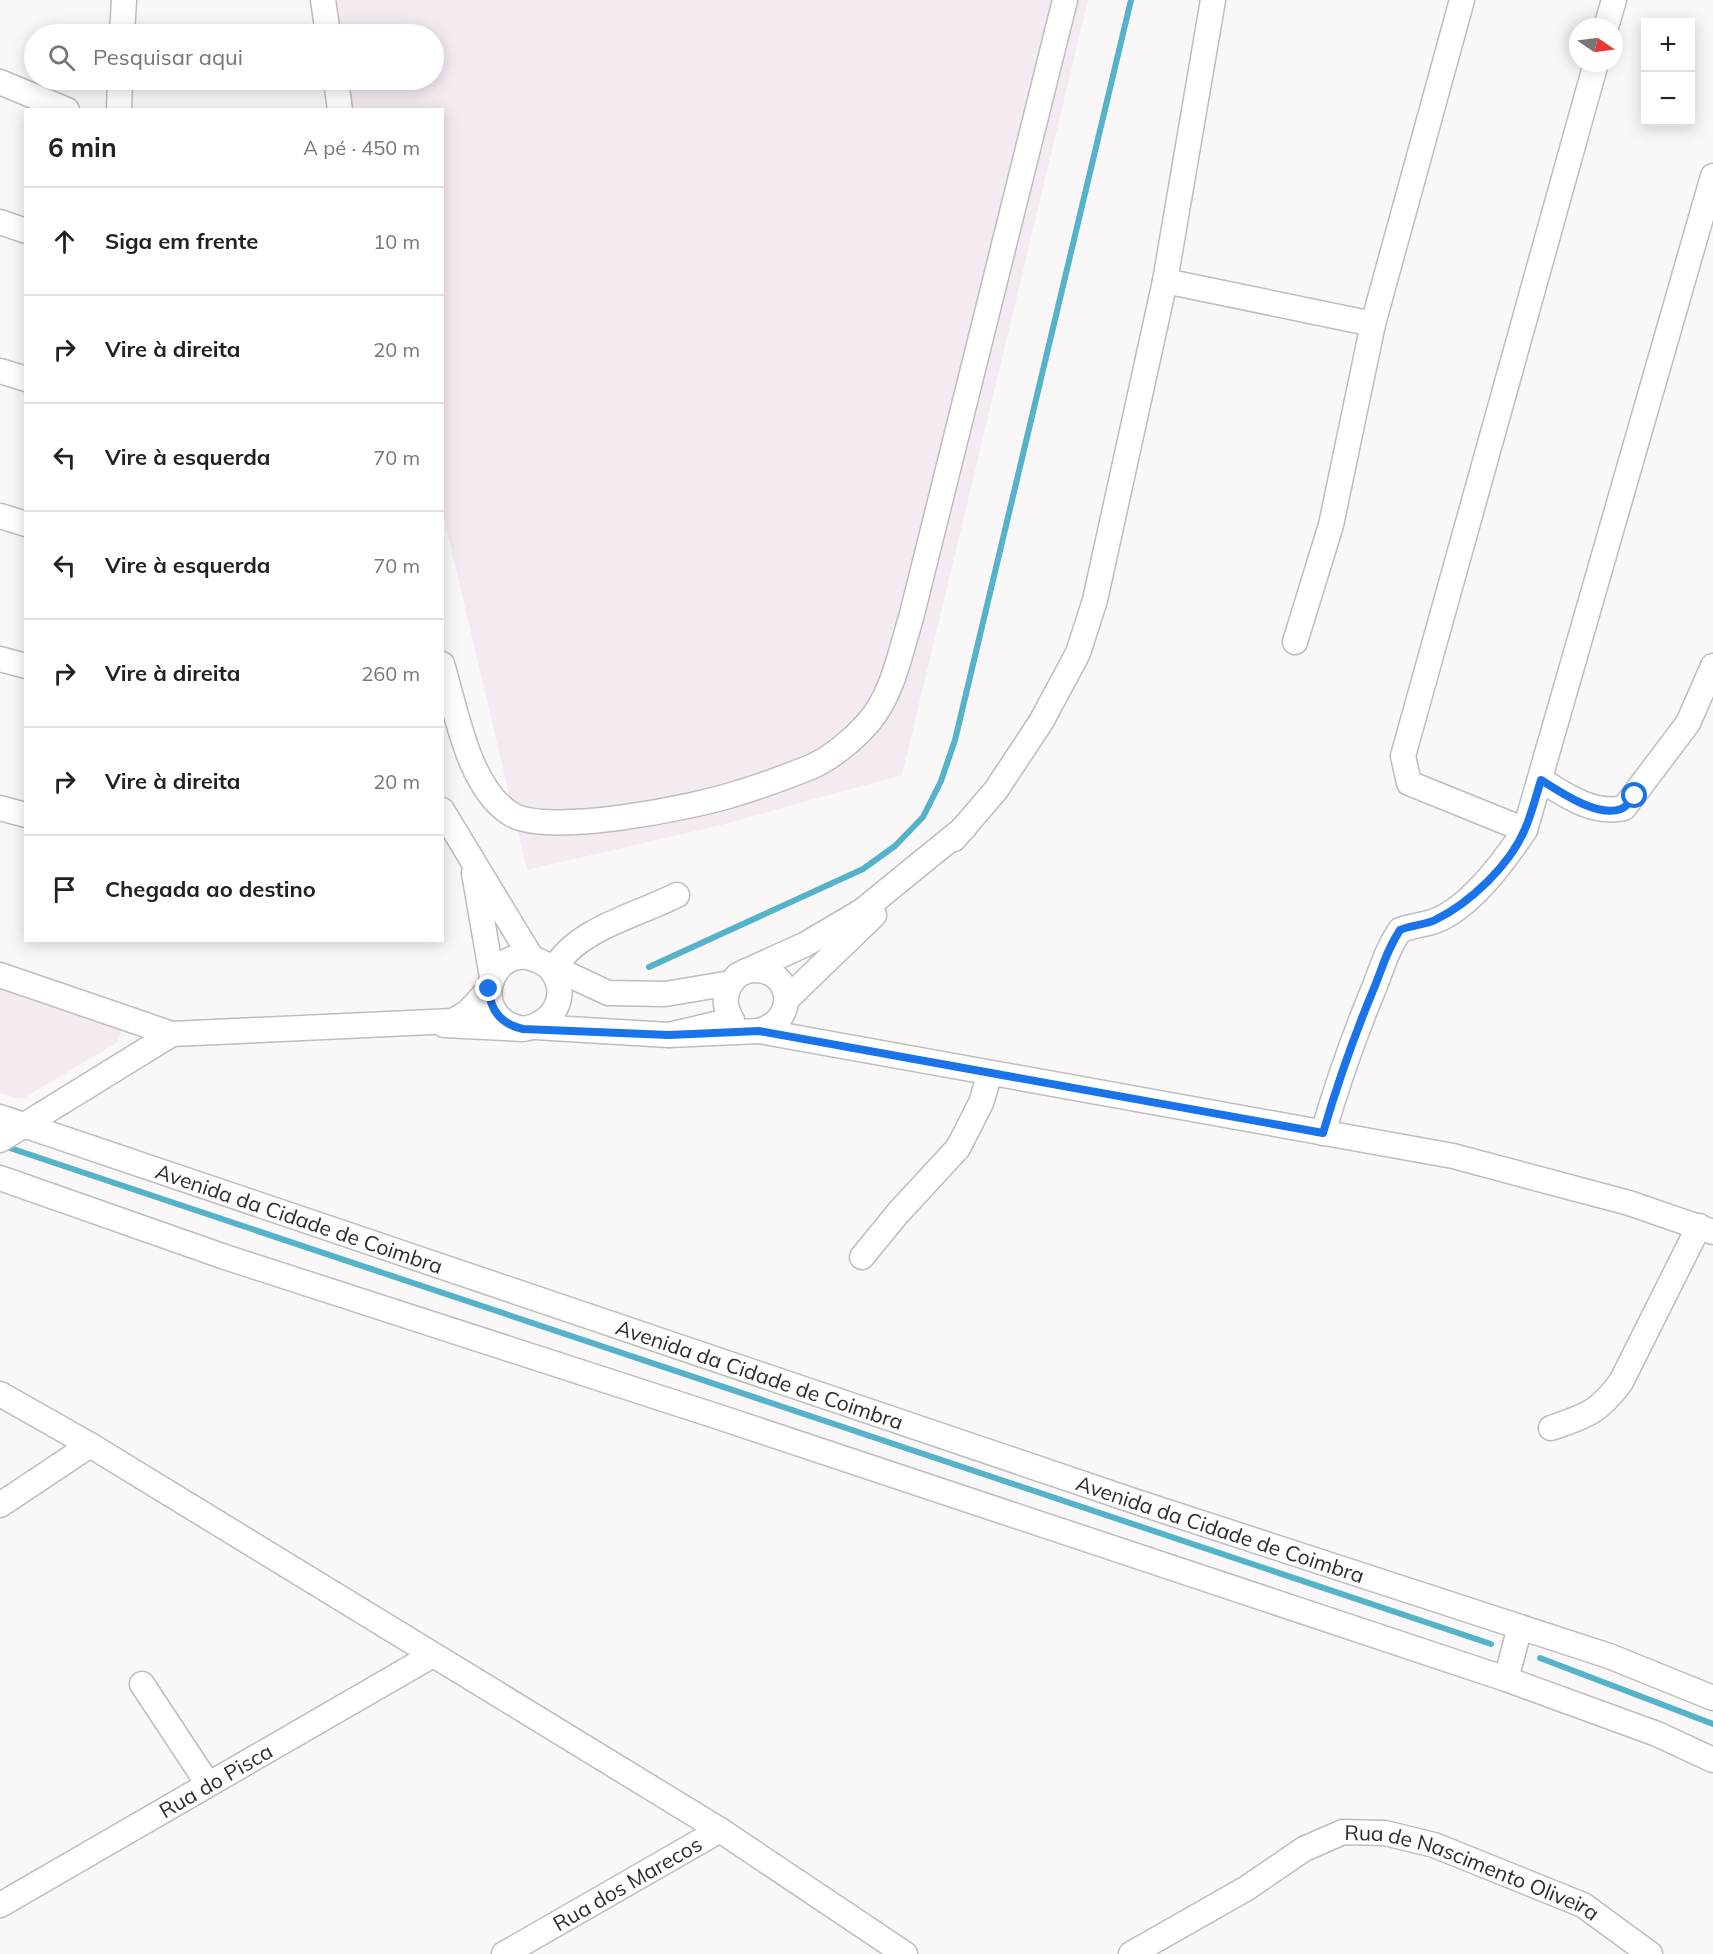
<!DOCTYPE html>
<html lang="pt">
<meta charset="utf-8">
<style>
:root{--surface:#fff;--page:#f2f2f2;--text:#222;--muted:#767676;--line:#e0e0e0}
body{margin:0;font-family:Mulish,sans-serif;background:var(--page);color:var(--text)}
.controls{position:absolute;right:18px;top:18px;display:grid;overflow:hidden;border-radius:0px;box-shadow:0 3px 15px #0003}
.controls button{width:54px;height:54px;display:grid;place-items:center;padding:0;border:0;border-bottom:2px solid var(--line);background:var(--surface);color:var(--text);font:30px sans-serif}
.compass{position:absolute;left:1569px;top:18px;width:54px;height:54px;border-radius:50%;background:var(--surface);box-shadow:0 3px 15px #0003;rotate:103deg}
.stop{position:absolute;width:18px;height:18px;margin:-14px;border:4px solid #1a73e8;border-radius:50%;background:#fff}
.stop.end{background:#1a73e8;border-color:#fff;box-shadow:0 2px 6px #0008}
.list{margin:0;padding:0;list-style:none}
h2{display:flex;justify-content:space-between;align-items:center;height:78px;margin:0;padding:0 24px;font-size:26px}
h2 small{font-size:20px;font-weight:400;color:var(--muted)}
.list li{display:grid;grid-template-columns:39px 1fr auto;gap:18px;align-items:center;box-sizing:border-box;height:108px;padding:0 24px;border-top:2px solid var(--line)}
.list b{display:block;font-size:22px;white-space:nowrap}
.list em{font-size:20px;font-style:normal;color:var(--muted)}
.icon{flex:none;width:33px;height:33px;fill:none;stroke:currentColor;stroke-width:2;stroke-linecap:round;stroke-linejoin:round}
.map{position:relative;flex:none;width:1713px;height:1954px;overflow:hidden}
.search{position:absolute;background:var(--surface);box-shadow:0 3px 15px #0003;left:24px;top:24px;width:420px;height:66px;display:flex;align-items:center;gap:15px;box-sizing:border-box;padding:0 21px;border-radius:33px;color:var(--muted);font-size:22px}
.panel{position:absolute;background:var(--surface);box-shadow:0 3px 15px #0003;left:24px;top:108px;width:420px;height:834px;border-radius:0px}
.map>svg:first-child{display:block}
.built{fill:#f4eaf2}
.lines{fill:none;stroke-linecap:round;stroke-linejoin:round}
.stream{stroke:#54b3c8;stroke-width:6}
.minor-casing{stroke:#bfbcbe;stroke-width:27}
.minor{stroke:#fff;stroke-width:24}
.route{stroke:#1a73e8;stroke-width:8}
.labels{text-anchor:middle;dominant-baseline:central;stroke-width:6;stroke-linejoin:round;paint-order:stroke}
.street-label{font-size:21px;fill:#2e2d2e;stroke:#faf7f9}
</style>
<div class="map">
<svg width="1713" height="1954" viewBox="0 0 1713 1954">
<rect width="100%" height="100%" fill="#faf7f9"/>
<path class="built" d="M321,0H1088L902,775L717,826L527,870L443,514L442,110L347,109L340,80H434V34H329Z
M0,985L123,1026L118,1042L22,1099L0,1093Z"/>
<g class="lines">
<path class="stream" d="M649,967L863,869L895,846L923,817L941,781L955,740L1131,0
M4,1146L1491,1644
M1540,1658L1713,1724"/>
<g class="minor-casing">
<g id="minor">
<path d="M323,0L328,34"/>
<path d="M1606,27L1614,0"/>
<path d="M122,34L124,0"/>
<path d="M336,80L340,110"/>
<path d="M0,82L67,110"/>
<path d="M119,110L120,80"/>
<path d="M0,222L26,231"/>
<path d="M1165,281L1373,324"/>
<path d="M0,371L26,379"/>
<path d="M0,516L26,524"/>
<path d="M1295,642L1331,525L1373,324L1462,0"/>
<path d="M0,659L26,666"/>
<path d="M442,664C456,709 468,788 511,814C548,837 696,807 738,793C762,786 788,776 811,767C831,758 853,740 868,723C893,694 900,653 911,618L1065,0"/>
<path d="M1541,780C1565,795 1593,815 1624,808L1688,723L1713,666"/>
<path d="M0,808L26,815"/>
<path d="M442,810L531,957"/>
<path d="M964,828L862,911L806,944L738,975C724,989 722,1003 732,1020L669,1035L759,1031L1453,1156L1629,1203L1713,1232"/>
<path d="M1525,830L1409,783L1403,756L1596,63"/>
<path d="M954,839L996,790L1041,722L1078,653L1095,600L1165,281L1213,0"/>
<path d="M474,873L492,977"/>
<path d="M546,964L608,993L665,994L731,983"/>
<path d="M555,968C576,929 638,915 677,895"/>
<path d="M746,971C790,962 803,1018 759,1031"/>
<path d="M0,975L172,1034L453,1021L468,1012L489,989"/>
<path d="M787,999L874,915"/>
<path d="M444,1025L523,1029C551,1025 570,999 553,972C550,967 545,964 539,961C493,938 463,1017 523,1029"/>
<path d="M535,1027L669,1035"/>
<path id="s1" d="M0,1117L1137,1502L1609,1656L1713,1698"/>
<path d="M1323,1133C1337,1085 1353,1039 1372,993C1382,969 1385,953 1400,930C1411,926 1421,925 1432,922C1469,910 1504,861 1525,830L1713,176"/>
<path d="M0,1140L172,1034"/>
<path d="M0,1178L225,1257L719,1417L1506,1679L1657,1734L1713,1760"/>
<path d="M862,1257L898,1213L958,1148L981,1103L990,1073"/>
<path d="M0,1394L90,1445L720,1830L905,1954"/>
<path d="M1551,1428C1586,1416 1598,1413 1621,1382L1699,1226"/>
<path d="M0,1505L90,1445"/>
<path d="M1506,1679L1520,1627"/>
<path d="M142,1684L208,1784"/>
<path id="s2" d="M0,1905L431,1656"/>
<path id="s3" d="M504,1954L720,1830"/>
<path id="s4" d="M1131,1954L1247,1888L1304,1849L1343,1832L1385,1833L1434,1845L1583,1905L1650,1954"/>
</g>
</g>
<use href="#minor" class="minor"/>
</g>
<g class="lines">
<path class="route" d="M489,989C490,1011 501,1024 523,1029L669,1035L759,1031L1323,1133C1337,1085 1353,1039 1372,993C1382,970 1385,953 1400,930C1411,925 1425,925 1435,920C1470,903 1510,865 1525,829C1532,813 1536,796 1541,780C1560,792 1598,818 1621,809C1627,807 1631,800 1635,796"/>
</g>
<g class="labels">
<g class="street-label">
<text stroke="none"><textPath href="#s1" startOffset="316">Avenida da Cidade de Coimbra</textPath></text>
<text stroke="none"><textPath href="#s1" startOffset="802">Avenida da Cidade de Coimbra</textPath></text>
<text stroke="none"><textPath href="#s1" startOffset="1288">Avenida da Cidade de Coimbra</textPath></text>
<text stroke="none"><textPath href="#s2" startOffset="249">Rua do Pisca</textPath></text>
<text stroke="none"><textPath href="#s4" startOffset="381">Rua de Nascimento Oliveira</textPath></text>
<text stroke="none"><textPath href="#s3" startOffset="142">Rua dos Marecos</textPath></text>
</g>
</g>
</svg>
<div class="controls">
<button>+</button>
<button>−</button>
</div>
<svg class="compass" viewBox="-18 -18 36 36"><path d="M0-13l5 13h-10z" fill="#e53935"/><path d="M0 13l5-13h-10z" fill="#767676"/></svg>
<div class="stop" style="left:1635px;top:796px"></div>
<div class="stop end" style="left:489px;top:989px"></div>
<div class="search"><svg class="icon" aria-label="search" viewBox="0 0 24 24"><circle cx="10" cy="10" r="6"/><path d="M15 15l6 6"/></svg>Pesquisar aqui</div>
<section class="panel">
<h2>6 min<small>A pé · 450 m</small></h2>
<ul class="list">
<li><svg class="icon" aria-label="ahead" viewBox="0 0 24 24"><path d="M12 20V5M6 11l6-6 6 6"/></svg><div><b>Siga em frente</b></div><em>10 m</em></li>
<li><svg class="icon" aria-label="right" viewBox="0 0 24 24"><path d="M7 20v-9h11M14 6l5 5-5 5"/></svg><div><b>Vire à direita</b></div><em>20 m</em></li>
<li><svg class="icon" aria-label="left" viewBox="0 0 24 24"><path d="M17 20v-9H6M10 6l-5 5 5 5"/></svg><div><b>Vire à esquerda</b></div><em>70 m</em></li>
<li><svg class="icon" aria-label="left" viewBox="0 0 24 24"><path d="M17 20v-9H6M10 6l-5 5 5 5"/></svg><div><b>Vire à esquerda</b></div><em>70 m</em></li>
<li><svg class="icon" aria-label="right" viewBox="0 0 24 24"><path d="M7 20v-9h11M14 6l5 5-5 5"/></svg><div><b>Vire à direita</b></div><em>260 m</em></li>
<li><svg class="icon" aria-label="right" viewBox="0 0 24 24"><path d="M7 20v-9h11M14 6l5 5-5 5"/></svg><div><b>Vire à direita</b></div><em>20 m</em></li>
<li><svg class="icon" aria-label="arrive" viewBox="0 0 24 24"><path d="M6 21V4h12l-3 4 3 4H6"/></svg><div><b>Chegada ao destino</b></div></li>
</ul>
</section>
</div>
